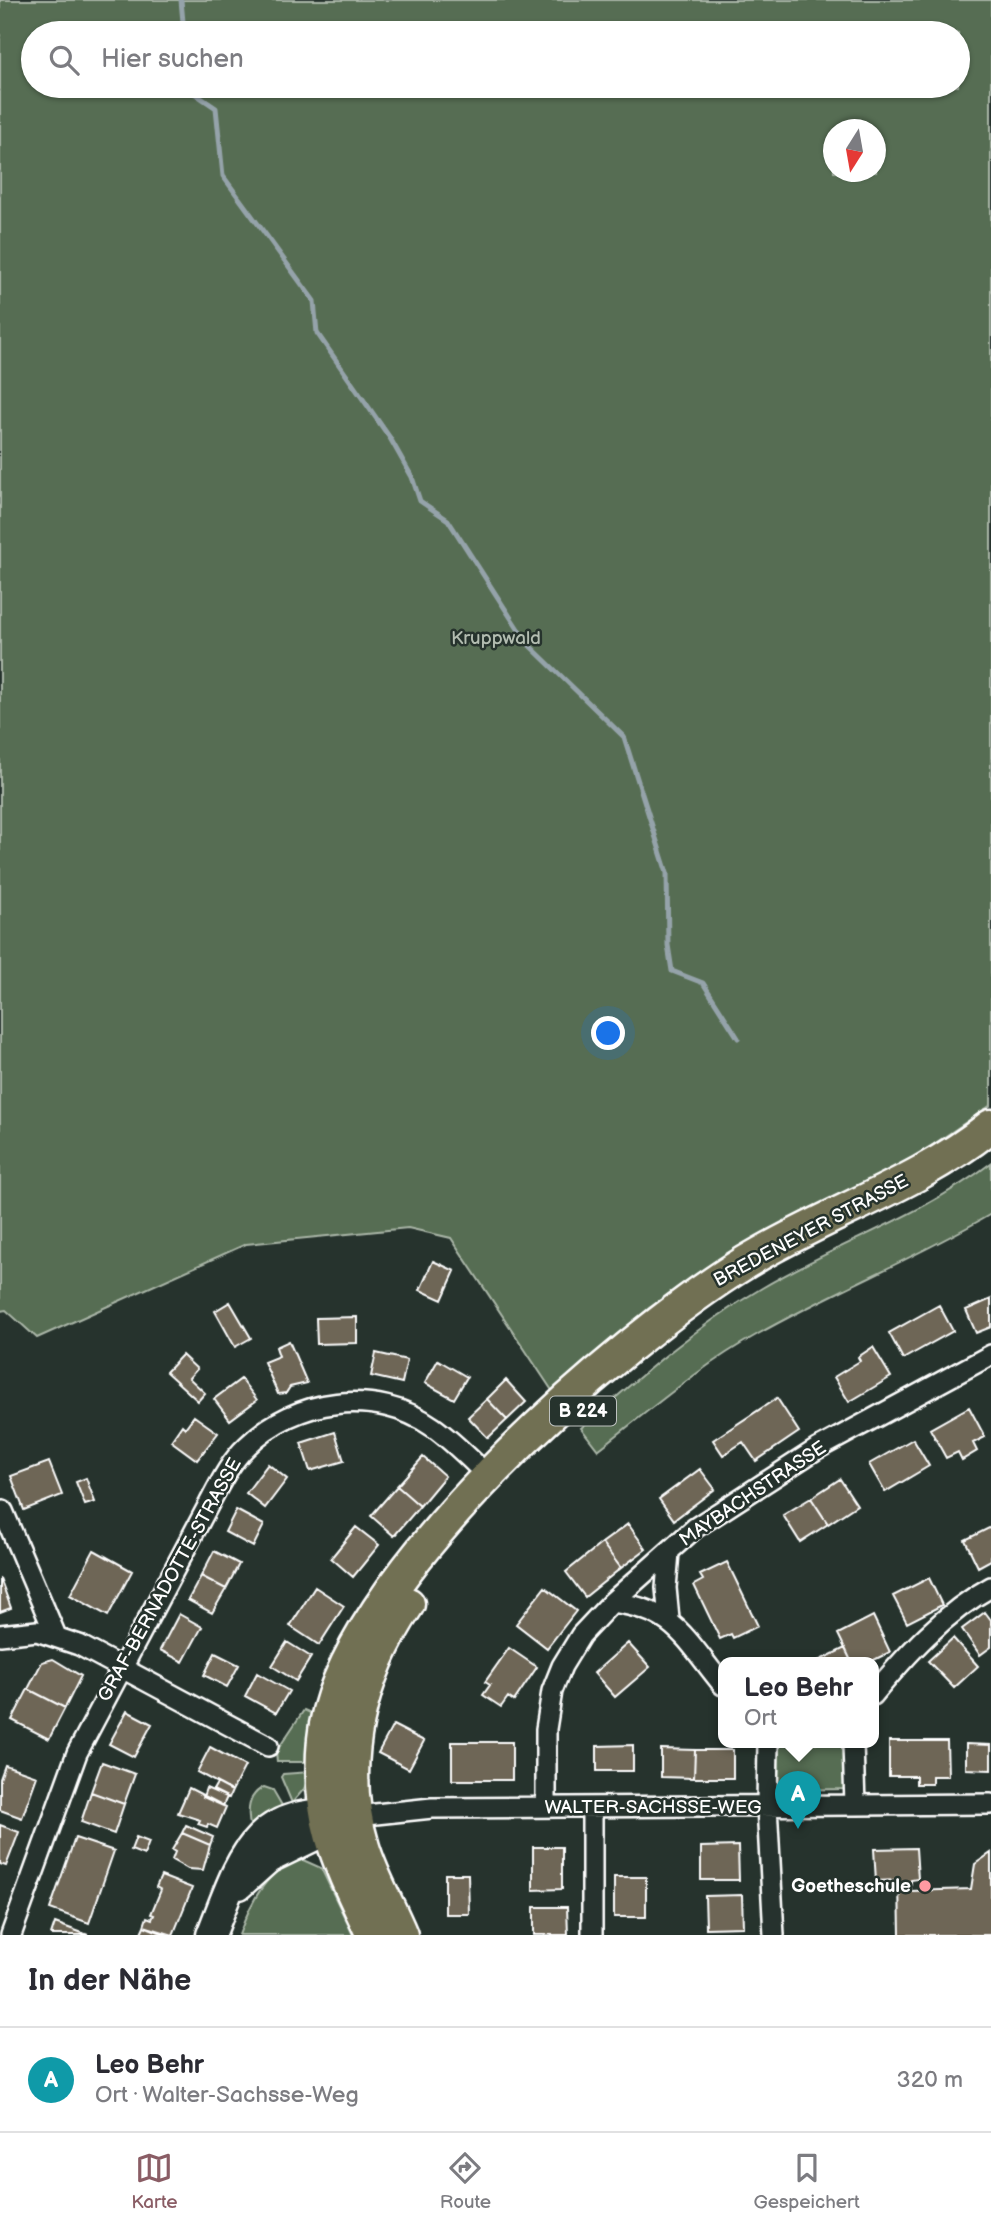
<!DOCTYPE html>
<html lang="de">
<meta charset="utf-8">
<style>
:root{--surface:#fff;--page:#f7f7f7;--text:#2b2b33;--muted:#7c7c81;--line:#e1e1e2;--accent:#8a5d65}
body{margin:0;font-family:"Balsamiq Sans",sans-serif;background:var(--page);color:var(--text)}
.compass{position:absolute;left:823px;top:119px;width:63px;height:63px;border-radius:50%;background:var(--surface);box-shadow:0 2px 5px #0004;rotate:191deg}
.you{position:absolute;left:609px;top:1034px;width:24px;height:24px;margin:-18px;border:5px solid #fff;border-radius:50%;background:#1a73e8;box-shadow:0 0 0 10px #1a73e833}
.badge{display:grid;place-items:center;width:46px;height:46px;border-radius:50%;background:var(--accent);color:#fff;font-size:23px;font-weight:700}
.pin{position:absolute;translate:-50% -58px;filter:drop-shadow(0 2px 4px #0008)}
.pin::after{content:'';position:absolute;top:37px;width:24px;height:21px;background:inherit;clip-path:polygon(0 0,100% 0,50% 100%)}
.popup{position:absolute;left:718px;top:1657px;width:161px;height:91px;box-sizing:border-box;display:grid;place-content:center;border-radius:14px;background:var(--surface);filter:drop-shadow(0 2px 5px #0005);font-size:23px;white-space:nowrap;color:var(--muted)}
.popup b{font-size:26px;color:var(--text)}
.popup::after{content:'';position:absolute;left:50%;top:100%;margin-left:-14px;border:14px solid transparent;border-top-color:var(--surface)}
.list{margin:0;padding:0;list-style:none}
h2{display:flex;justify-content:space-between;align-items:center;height:91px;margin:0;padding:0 28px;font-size:30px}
h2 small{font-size:23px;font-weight:400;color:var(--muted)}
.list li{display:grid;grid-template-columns:46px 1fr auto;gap:21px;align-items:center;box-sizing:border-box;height:105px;padding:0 28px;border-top:2px solid var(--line)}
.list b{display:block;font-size:26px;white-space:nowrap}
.list p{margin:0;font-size:23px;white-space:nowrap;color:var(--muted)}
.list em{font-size:23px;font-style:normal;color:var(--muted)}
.icon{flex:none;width:38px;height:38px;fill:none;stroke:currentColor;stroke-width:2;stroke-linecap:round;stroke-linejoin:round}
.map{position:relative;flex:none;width:991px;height:1935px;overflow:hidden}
.search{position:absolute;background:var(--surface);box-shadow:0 2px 5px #0004;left:21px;right:21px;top:21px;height:77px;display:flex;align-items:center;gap:18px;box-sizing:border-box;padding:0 24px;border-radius:38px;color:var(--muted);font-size:26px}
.sheet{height:196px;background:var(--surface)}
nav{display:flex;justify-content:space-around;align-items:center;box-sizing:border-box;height:98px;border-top:2px solid var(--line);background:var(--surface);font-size:19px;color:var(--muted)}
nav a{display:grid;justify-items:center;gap:4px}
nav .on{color:var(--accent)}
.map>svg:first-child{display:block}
.green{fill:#566d52;stroke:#aab6a8;stroke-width:2;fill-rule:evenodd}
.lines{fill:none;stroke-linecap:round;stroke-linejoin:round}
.stream{stroke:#95a3aa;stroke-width:5}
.building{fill:#6e6656;stroke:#fff;stroke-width:2}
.street-casing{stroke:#fff;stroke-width:24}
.secondary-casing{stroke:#fff;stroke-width:33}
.primary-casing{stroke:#fff;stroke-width:37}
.street{stroke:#26332d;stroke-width:19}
.secondary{stroke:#26332d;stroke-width:28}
.primary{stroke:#716f52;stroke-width:32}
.poi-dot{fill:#ff9aa2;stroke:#26332d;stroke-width:2.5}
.labels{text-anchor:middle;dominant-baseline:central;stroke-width:5;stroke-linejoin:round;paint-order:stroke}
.shield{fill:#26332d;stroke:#bec2c0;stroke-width:2}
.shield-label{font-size:18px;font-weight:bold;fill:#fff}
.park-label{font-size:19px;fill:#b3bdb1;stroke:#26332d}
.street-label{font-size:19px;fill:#fff;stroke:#26332d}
.poi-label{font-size:19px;font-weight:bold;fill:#fff;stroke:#26332d;text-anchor:end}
</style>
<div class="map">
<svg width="991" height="1935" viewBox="0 0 991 1935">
<rect width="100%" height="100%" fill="#26332d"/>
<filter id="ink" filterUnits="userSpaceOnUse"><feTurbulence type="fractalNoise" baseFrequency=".0143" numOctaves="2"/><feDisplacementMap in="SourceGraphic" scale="14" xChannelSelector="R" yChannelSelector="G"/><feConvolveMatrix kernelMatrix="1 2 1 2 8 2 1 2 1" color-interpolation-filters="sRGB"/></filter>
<g filter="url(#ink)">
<path class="green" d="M0,0H991V1105L912,1159L848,1195L743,1245L649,1308L553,1392L451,1238L408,1228L246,1244L37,1338L6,1310L0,1311ZM33,33H958V86H33ZM834,130H876V172H834Z
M991,1163V1214C916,1258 834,1291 758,1334C700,1366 650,1410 598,1450L581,1428C639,1377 695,1327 762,1288C836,1244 922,1216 991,1163Z
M304,1710L313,1714L310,1762H277L276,1752Z
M780,1743H842L847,1750L848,1789L773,1790L774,1751Z
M310,1772L304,1789L292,1803L281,1777L283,1774Z
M264,1787L273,1790L284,1809L251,1830C247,1814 247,1795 264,1787Z
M303,1860L321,1868L353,1935H239C250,1904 267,1866 303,1860Z"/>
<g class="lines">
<path class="stream" d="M181,0L184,33
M188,86V89L216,108L223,176L314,301L317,333L390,438L412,477L420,501L448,520L527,643L624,737L667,873L668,945L672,971L703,983L738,1038"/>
</g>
<path class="building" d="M433,1261L455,1271L442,1300L420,1290Z
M991,1299V1327L976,1333L966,1310Z
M230,1302L251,1338L235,1347L215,1311Z
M939,1305L953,1331L903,1359L889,1333Z
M357,1317V1343L317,1344L316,1318Z
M289,1341L307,1383L290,1387L286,1393L278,1394L264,1362L279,1356L276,1347Z
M873,1347L891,1377L849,1402L834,1377L860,1361L858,1357Z
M376,1353L407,1360L402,1383L371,1376Z
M182,1355L197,1369L189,1378L205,1393L198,1401L166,1372Z
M438,1360L467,1377L454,1399L425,1383Z
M241,1379L257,1400L230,1420L214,1399Z
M506,1380L526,1402L507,1420L487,1399Z
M777,1398L799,1432L756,1461L743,1442L723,1455L713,1440Z
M487,1399L507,1420L488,1438L468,1417Z
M969,1407L985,1437L973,1443L977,1451L962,1460L958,1452L946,1458L930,1429Z
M194,1416L218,1433L197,1460L171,1441L182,1425L185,1428Z
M335,1432L344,1461L310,1471L301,1443Z
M913,1439L929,1466L885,1492L869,1464Z
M423,1457L445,1476L420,1506L397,1486Z
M49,1462L62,1495L24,1510L11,1476Z
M268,1464L287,1479L265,1508L246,1493Z
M700,1469L715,1489L674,1520L659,1499Z
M86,1478L95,1502L85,1505L76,1482Z
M840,1479L857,1505L828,1524L811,1498Z
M397,1486L420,1506L394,1536L371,1516Z
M811,1498L828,1524L800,1542L783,1515Z
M236,1510L264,1525L253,1547L225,1532Z
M628,1524L646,1549L621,1568L602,1543Z
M356,1527L379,1545L353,1577L331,1558Z
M991,1527V1560L978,1567L965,1540Z
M602,1543L621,1568L585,1597L566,1572Z
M94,1550L132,1571L108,1616L70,1595Z
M214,1551L239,1564L226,1589L201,1576Z
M727,1562L758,1626L733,1638L731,1634L720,1639L694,1585L703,1580L700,1575Z
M201,1576L226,1589L212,1613L188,1600Z
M0,1578L11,1608L0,1612Z
M929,1578L942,1605L907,1623L893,1596Z
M315,1587L344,1606L319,1645L290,1626Z
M545,1587L576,1611L547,1648L516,1624Z
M985,1612L991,1620V1647L980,1655L962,1629Z
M179,1614L202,1627L183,1662L160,1650Z
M873,1616L890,1652L868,1663H852L838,1634Z
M953,1638L978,1666L954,1688L928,1661Z
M287,1642L311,1657L296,1681L272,1666Z
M628,1643L650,1667L615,1697L594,1673Z
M509,1648L537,1667L514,1701L508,1697L501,1707L483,1695L490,1685L485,1682Z
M845,1648L852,1663H814Z
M215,1653L239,1665L227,1687L204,1675Z
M53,1659L81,1676L65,1708L28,1689L42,1662Z
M257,1673L289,1691L276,1713L245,1696Z
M28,1689L65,1708L49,1739L12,1720Z
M127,1711L152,1724L134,1757L109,1744Z
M393,1725L424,1741L409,1769L378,1753Z
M889,1741H947L948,1776H932V1784H916V1776H889Z
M452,1742H512V1780H452Z
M966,1744L991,1745V1770L966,1769Z
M633,1745V1771H597V1746Z
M210,1747L245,1766L232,1791L197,1772Z
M661,1749L695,1750L694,1778L661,1777Z
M695,1750H733V1778H694Z
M102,1762L135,1774L124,1804L91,1792Z
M5,1765L37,1776L22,1818L0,1810V1779Z
M217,1783L232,1791L229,1798L213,1790Z
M189,1788L226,1807L217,1828L208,1824L207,1827L198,1824L200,1820L178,1813Z
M206,1788L227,1797L223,1806L203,1797Z
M91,1792L124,1804L114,1834L81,1822Z
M0,1825L19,1832L6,1866L0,1864Z
M186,1825L213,1837L210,1845L182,1833Z
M182,1833L210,1845L203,1870L188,1869L172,1860L175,1852L172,1850Z
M136,1837L149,1842L144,1855L131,1850Z
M75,1838L114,1851L89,1923L50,1909Z
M738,1846L739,1880H701V1847Z
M533,1847H562V1889L533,1890Z
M916,1848L918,1879L911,1880V1891L971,1889L975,1864L991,1853V1935H900L899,1880L876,1881L874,1849Z
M445,1874H468L469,1914H445Z
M161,1876L192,1888L173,1935L144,1926L147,1917L152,1919L154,1915L151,1914L161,1890L156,1887Z
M614,1877H646V1917H614Z
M742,1895L743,1927L706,1928L705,1896Z
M534,1907H567L568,1935H534Z
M55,1923L88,1935H51Z
M144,1926L167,1935H140Z"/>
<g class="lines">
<g class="street-casing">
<path id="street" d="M3,1511L56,1636
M612,1602C676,1610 685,1639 723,1685
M669,1619L666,1588L669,1552
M0,1635L37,1631L79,1645L268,1746
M873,1695C906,1655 945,1612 991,1587
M768,1743L767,1806L774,1935
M853,1743L855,1805
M546,1807V1729L552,1691L562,1666L581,1635L612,1602L695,1528L817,1449L991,1355
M357,1816L432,1808L991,1804
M11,1935L77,1753L209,1504C220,1483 230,1462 247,1446C295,1398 376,1387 433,1427C453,1441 471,1460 489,1477
M592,1935V1808"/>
</g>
<g class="secondary-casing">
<path id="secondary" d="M239,1885L268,1859L348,1820
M211,1935C240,1862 252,1804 347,1815"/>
</g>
<g class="primary-casing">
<path id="primary" d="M373,1935C339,1863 316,1821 324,1739C338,1584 618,1340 746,1262C826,1213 918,1185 991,1126
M401,1935C389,1906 372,1877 363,1847C337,1762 360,1675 408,1604"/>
</g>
<use href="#street" class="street"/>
<use href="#secondary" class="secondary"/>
<use href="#primary" class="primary"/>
</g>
</g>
<circle class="poi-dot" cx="925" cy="1886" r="7"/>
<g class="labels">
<rect class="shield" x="550" y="1396.5" width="66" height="29" rx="5"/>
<g class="shield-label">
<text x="583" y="1411">B 224</text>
</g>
<g class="park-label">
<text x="496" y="638">Kruppwald</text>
</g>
<g class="street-label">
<text transform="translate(811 1231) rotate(-28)">BREDENEYER STRASSE</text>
<text transform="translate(753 1494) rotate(-34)">MAYBACHSTRASSE</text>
<text transform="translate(170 1580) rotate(-61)">GRAF-BERNADOTTE-STRASSE</text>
<text x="653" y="1807">WALTER-SACHSSE-WEG</text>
</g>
<g class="poi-label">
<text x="911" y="1886">Goetheschule</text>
</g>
</g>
</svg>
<svg class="compass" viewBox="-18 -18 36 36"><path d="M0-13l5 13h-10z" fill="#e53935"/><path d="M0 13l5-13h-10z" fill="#7c7c81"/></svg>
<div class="you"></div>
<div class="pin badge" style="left:798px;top:1829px;background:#0f9aa8">A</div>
<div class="popup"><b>Leo Behr</b>Ort</div>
<div class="search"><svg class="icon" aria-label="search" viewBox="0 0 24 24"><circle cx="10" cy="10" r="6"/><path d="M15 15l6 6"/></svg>Hier suchen</div>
</div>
<section class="sheet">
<h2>In der Nähe<small></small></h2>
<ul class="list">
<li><span class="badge" style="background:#0f9aa8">A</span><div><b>Leo Behr</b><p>Ort · Walter-Sachsse-Weg</p></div><em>320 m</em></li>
</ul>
</section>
<nav>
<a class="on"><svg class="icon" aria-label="map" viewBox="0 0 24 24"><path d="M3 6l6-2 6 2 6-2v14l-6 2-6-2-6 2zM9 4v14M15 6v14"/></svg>Karte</a>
<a><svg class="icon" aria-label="directions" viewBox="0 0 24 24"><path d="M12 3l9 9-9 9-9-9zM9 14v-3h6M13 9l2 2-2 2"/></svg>Route</a>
<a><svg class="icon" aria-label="saved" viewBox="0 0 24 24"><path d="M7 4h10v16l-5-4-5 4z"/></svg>Gespeichert</a>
</nav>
